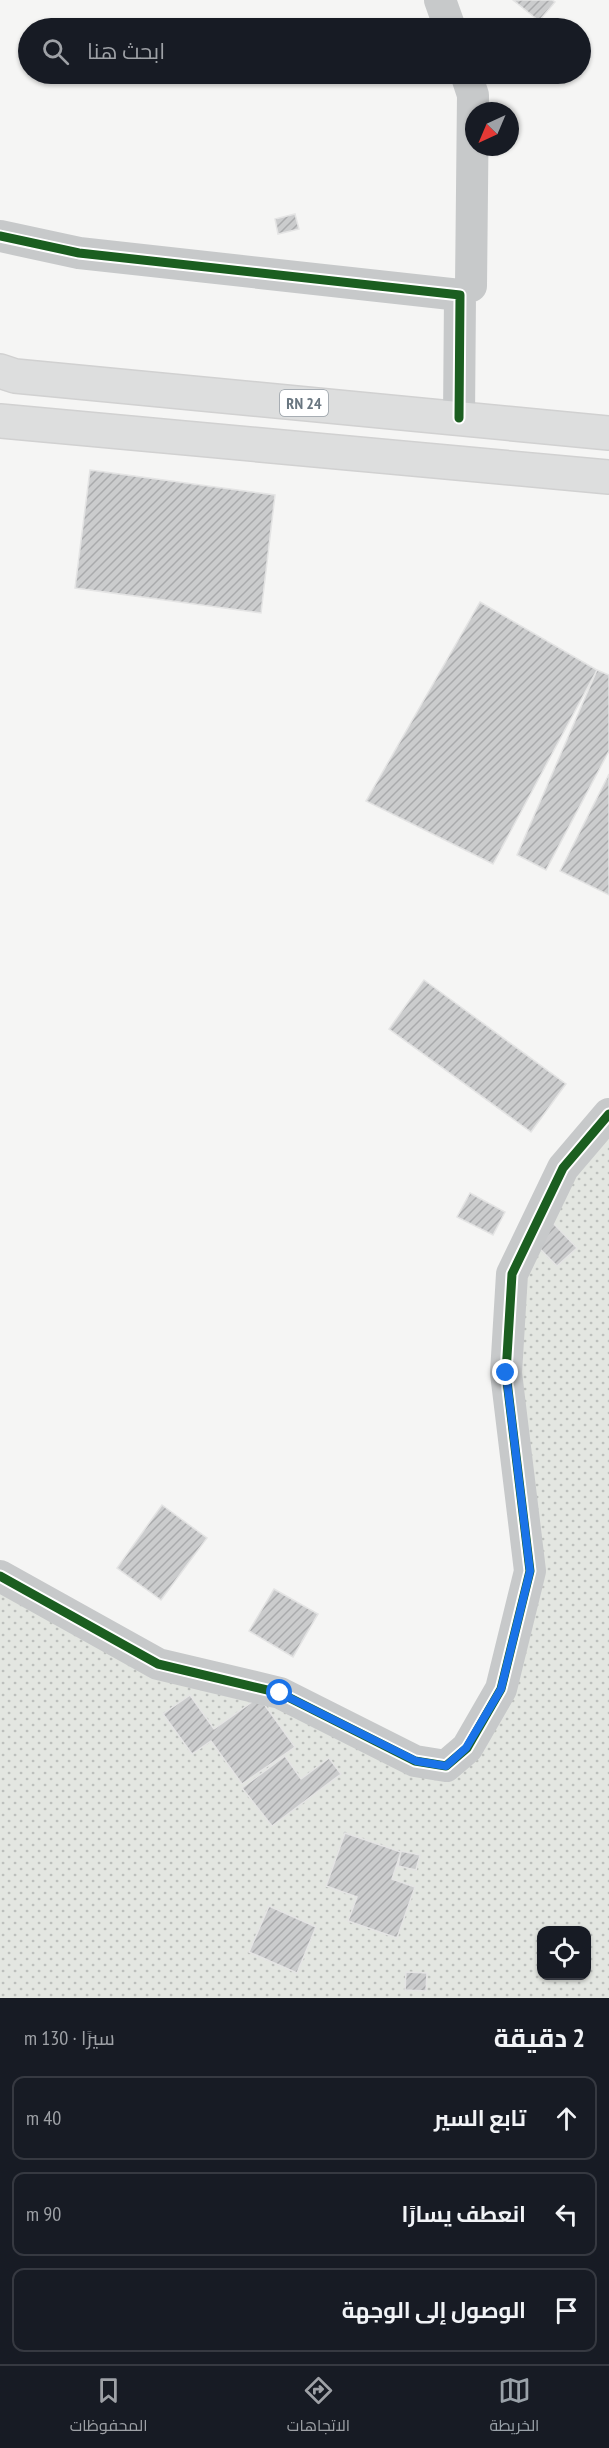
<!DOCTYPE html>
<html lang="ar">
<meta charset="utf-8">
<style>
:root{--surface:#171b24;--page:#20242c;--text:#f1f3f6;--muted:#9ea1a6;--line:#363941;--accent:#9aa2a9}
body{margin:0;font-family:"PT Sans Narrow",Cairo,sans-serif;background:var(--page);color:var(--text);direction:rtl}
.controls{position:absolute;right:18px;bottom:18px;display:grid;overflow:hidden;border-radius:12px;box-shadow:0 2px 4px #0004}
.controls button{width:54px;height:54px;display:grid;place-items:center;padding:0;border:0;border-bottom:2px solid var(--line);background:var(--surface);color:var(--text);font:30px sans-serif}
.compass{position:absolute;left:465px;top:102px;width:54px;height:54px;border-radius:50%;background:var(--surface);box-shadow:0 2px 4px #0004;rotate:224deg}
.stop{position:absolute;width:18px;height:18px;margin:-14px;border:4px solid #1a73e8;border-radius:50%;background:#fff}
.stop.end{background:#1a73e8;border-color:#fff;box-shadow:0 2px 6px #0008}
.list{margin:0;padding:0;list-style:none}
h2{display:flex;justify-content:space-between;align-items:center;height:78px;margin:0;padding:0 24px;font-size:26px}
h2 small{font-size:20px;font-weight:400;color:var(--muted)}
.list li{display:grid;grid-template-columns:39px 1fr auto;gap:18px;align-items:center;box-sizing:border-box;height:84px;margin:0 12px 12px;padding:0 12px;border:2px solid var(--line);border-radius:12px}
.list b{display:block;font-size:22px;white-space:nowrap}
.list em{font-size:20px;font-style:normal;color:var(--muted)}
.icon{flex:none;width:33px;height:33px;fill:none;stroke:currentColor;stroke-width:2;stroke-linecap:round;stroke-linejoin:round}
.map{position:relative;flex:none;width:609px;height:1998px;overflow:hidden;direction:ltr}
.search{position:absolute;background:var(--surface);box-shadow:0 2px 4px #0004;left:18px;right:18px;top:18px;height:66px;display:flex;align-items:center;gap:15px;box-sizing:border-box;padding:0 21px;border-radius:33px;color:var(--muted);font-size:22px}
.sheet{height:366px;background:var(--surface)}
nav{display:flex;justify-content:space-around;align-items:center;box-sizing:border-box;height:84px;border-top:2px solid var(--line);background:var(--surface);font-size:16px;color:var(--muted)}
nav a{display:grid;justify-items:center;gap:3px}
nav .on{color:var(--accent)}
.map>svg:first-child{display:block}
.grass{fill:url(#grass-dots);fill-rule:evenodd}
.building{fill:url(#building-hatch);stroke:#e4e4e4;stroke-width:1.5}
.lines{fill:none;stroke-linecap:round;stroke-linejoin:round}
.highway-casing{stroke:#d1d1d1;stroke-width:36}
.minor{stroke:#c7c9ca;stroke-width:32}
.highway{stroke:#dddede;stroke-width:33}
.cycleway-casing{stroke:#fff;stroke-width:13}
.cycleway{stroke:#1b5e20;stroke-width:9}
.route{stroke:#1a73e8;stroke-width:8}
.labels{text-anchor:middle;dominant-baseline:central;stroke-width:6;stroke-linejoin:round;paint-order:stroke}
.shield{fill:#fff;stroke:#969fa6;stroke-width:1.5}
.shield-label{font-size:16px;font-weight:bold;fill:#697680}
</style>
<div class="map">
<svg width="609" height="1998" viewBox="0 0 609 1998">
<defs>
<pattern id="grass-dots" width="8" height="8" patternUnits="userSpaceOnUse" patternTransform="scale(1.5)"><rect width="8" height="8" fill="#e3e6e1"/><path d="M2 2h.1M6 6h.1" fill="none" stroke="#bcbfbc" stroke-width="1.8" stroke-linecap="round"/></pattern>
<pattern id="building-hatch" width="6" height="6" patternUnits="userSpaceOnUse" patternTransform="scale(1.5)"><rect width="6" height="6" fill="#cbcccd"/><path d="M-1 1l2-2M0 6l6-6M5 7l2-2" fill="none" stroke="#a9aaac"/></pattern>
</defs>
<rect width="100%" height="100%" fill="#f5f5f4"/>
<path class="grass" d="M609,1114V1998H0V1576L158,1664L415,1761L467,1748L530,1571L512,1274ZM542,1930H586V1976H542Z"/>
<path class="building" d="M513,0H552L555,2L539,21Z
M295,214L299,229L278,234L275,219Z
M90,470L275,495L261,613L75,588Z
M480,602L597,670L493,864L366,801Z
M597,670L609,675V751L546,870L517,855Z
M609,774V895L560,871Z
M424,980L566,1084L531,1132L389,1029Z
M470,1193L505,1212L493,1235L457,1217Z
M553,1223L577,1248L557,1266L533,1242Z
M162,1505L207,1538L161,1600L117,1568Z
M274,1589L318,1614L293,1657L249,1631Z
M190,1695L214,1729L259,1697L295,1747L242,1784L211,1741L192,1754L163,1714Z
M285,1756L301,1779L329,1758L341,1774L272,1826L242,1788Z
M345,1833L401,1852L392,1879L415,1887L397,1938L348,1921L357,1897L326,1886Z
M401,1851L420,1855L416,1870L398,1866Z
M269,1906L316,1927L297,1973L249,1952Z
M406,1972L427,1973L426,1991L405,1990Z"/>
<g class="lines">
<g class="highway-casing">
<path id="highway" d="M0,371L15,376L609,433
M0,421L609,477"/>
</g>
<path class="minor" d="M440,0L450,28
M466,74L473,95L471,286
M0,236L79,253L460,295L459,418
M0,1576L158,1664L280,1693L415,1761L446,1766L467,1748L501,1689L530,1571L506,1373L512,1274L563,1168L609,1114"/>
<use href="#highway" class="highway"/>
<g class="cycleway-casing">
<path id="cycleway" d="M0,236L79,253L460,295L459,418
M0,1576L158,1664L280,1693L415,1761L446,1766L467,1748L501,1689L530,1571L506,1373L512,1274L563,1168L609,1114"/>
</g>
<use href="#cycleway" class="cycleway"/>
</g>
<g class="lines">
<path class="route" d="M280,1693L416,1761L446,1766L466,1748L501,1689L530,1571L506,1373"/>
</g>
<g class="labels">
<rect class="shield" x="280" y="390" width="48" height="26" rx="4.5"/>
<g class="shield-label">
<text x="304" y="403">RN 24</text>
</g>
</g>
</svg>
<div class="controls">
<button><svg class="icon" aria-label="locate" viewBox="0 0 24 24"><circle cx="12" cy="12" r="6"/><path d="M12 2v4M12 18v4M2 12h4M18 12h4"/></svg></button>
</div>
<svg class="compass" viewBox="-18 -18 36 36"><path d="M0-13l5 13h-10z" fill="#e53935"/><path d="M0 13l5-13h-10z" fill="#9ea1a6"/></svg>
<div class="stop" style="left:280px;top:1693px"></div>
<div class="stop end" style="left:506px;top:1373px"></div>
<div class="search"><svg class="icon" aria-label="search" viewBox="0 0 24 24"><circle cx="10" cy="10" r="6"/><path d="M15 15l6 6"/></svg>ابحث هنا</div>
</div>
<section class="sheet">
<h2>2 دقيقة<small>سيرًا · 130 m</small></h2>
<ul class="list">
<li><svg class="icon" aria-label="ahead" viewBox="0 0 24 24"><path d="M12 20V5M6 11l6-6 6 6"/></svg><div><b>تابع السير</b></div><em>40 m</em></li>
<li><svg class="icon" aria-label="left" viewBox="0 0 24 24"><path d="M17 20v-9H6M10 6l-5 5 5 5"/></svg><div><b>انعطف يسارًا</b></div><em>90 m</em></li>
<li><svg class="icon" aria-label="arrive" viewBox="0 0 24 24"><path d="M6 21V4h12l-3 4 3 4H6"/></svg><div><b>الوصول إلى الوجهة</b></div></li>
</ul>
</section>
<nav>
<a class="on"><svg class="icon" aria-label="map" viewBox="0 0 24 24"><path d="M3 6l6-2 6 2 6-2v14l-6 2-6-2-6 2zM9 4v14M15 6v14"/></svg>الخريطة</a>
<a><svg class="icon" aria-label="directions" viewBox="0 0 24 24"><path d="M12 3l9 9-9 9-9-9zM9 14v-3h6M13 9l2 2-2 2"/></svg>الاتجاهات</a>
<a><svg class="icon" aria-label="saved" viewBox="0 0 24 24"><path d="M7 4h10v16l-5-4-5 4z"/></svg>المحفوظات</a>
</nav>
